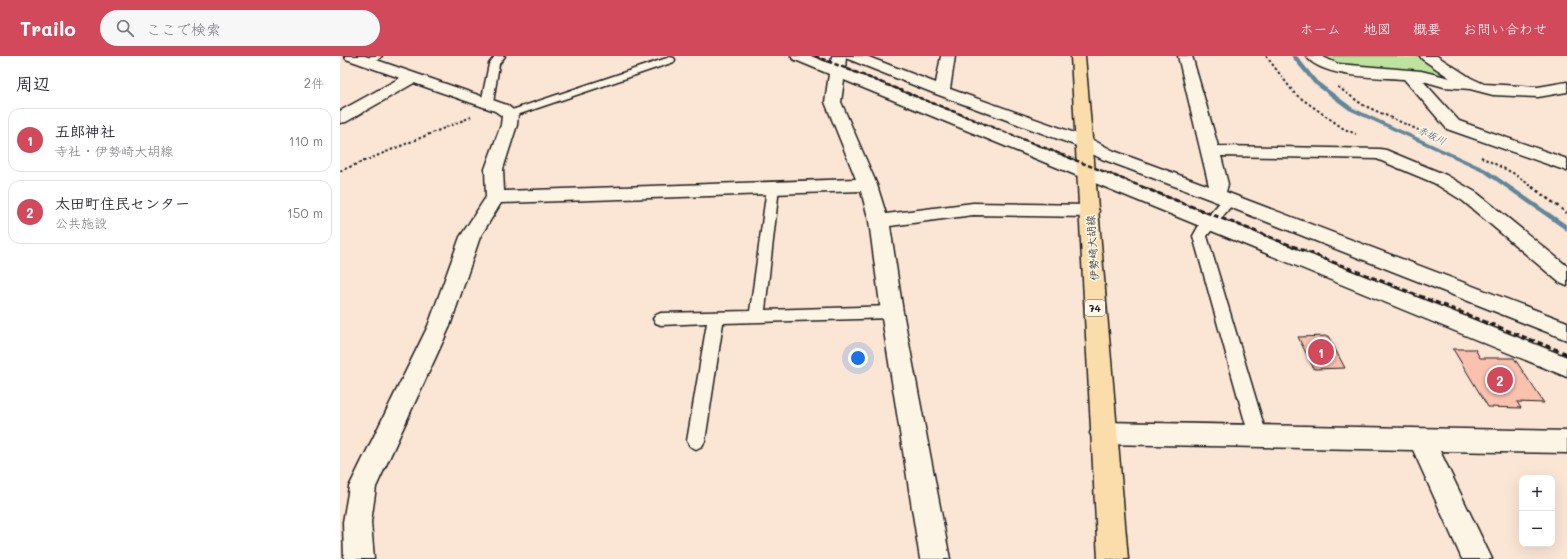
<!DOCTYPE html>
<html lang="ja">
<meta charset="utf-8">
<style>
:root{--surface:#fff;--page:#f7f7f7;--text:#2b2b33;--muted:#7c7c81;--line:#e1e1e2;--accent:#d1495b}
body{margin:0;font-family:Mali,"Klee One",sans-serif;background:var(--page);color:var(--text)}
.controls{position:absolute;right:12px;bottom:12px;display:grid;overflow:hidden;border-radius:8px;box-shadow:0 4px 16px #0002}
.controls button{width:36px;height:36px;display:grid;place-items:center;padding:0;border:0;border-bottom:1px solid var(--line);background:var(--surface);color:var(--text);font:20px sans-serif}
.you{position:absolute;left:518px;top:302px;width:14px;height:14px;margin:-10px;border:3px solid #fff;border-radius:50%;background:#1a73e8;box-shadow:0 0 0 6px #1a73e833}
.badge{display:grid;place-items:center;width:26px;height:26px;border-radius:50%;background:var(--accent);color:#fff;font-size:13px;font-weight:700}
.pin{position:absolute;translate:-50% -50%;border:2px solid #fff;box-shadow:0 1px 4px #0006}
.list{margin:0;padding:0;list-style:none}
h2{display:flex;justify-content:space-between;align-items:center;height:52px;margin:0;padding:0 16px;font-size:17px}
h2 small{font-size:13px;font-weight:400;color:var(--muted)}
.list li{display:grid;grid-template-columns:26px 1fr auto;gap:12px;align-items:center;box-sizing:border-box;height:64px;margin:0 8px 8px;padding:0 8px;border:1px solid var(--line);border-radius:12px}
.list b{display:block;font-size:15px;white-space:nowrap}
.list p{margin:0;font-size:13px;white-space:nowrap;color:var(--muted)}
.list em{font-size:13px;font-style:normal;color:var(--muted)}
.icon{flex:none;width:22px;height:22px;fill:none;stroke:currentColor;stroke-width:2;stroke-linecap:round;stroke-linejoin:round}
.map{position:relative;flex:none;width:1227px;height:503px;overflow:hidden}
header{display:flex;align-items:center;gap:24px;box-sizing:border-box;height:56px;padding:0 20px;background:var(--accent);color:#fff}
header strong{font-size:19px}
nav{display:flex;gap:22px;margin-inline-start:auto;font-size:14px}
.search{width:280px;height:36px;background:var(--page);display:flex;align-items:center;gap:10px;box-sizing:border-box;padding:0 14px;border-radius:22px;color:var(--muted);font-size:15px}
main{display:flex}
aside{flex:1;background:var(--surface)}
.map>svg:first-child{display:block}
.green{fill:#bde39e;stroke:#6c805d}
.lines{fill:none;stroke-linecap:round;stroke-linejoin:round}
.stream{fill:#61879b;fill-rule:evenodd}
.building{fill:#fac1af;stroke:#1c1c1c}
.service-casing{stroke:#1c1c1c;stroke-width:3}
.minor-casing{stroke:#1c1c1c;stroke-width:3}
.primary-casing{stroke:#1c1c1c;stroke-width:3}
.path-far1{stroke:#1c1c1c;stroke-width:2;stroke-dasharray:2.5 2.5;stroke-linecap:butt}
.path{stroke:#1c1c1c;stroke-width:2.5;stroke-dasharray:3 3;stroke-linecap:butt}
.service{fill:#fcf5e5;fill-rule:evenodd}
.minor{fill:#fcf5e5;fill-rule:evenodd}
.primary{fill:#fbddab;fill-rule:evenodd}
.rail-far2{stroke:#1c1c1c;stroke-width:2.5;stroke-dasharray:4.5 2.5;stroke-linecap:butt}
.rail-far1{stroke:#1c1c1c;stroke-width:3;stroke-dasharray:5.5 3;stroke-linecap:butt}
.rail{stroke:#1c1c1c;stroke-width:3.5;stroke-dasharray:7 3.5;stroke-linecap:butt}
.labels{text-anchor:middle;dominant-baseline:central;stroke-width:3.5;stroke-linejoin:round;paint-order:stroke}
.far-water-label{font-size:10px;font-style:italic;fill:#445a66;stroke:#fcf5e5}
.shield{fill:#fcf5e5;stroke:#5f5d58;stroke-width:1}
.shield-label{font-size:10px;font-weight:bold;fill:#1c1c1c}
.street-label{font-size:11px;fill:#1c1c1c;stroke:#fcf5e5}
</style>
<header>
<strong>Trailo</strong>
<div class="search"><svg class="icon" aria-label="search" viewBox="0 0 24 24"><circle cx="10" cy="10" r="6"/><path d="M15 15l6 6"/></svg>ここで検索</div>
<nav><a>ホーム</a><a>地図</a><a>概要</a><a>お問い合わせ</a></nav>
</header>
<main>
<aside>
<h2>周辺<small>2件</small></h2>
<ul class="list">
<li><span class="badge">1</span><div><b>五郎神社</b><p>寺社 · 伊勢崎大胡線</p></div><em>110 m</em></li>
<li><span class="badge">2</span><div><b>太田町住民センター</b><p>公共施設</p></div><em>150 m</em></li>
</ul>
</aside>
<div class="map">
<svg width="1227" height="503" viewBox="0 0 1227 503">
<rect width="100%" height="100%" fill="#fbe5d5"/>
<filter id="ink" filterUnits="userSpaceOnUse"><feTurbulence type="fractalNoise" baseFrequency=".025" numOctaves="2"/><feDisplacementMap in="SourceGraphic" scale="8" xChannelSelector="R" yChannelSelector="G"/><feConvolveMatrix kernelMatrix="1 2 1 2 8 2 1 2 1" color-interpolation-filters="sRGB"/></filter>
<g filter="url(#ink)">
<path class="green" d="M980,0H1082L1106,16L1098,21L995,9Z"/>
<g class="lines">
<path class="stream" d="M951,0H957L977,25L1013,52L1146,113L1227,169V175L1142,115L1009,54L973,27Z"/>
</g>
<path class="building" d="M988,280L1005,312L974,313L958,281Z
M1113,293H1135L1140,302H1174L1204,347L1177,346L1181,352L1148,351Z"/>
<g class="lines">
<g class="service-casing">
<path id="service" d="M31,0H42L33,8H25L24,6Z
M155,0H165L159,8L153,47L147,50L141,47L149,8Z
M330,1L334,2L335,4L334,6L174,60L170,61L164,58L166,56Z
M433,128L437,129L439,132L425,254L552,250L557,252L560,256L557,260L552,262L383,267L365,385L362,390L356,393L350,390L347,385L367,267L321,269L316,267L313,263L316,259L321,257L410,255L427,132L429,129Z
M889,141L894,142L895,145L867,180L927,380L924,385L918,388L912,385L909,380L853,180L858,171L884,142Z"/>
</g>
<g class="minor-casing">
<path id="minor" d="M4,0H25L167,49L178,58L177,69L163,113L164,135L516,123L485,46L489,18L453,3L451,0H471L491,8L492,0H526L596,27L601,0H615L610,33L749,82L774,95L869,130L838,0H852L878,90L1040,93L1046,94L1106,119L1137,137L1227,210V230L1220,227L1123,145L1094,127L1037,103L881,100L888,128L886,136L1227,266V284L869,143L762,103L737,90L596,38L508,3L506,1L505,13L1227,301V321L504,24L501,46L537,129L546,158L633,147L749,149L756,150L759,155L756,160L749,161L633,159L550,170L563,256L610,503H580L541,256L529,165L521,135L161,147L140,181L110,270L36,431L31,466L34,503H4L3,466L9,431L88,270L120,181L146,141L145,113L161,69L162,60L155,55L74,27L6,66L0,67V55L60,22L6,3Z
M966,0H981L998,8L1081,15L1110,22L1082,3L1080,0H1097L1131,22L1144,28L1198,31L1227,26V36L1198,41L1153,39L1130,33L1104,31L1083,25L1119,65L1227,103V115L1107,73L1064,23C1039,21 981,22 966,0Z
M763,366L1227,375V397L1100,395L1152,503H1122L1073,394L763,388L754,385L750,377L754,369Z"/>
</g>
<g class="primary-casing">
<path id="primary" d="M731,0H745L788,503H758Z"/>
</g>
<path class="path-far1" d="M926,0L955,38L1004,73L1016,78
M998,31L1023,49L1094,81
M1141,101L1173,117L1194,132
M0,115L131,61"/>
<path class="path" d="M1192,131L1227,157"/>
<use href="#service" class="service"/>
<use href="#minor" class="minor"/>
<use href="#primary" class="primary"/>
<path class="rail-far2" d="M475,0L805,132"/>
<path class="rail-far1" d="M802,131L1225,297"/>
<path class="rail" d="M1222,296L1227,298"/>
</g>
</g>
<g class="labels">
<g class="far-water-label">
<text transform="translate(1092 79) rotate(25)">赤坂川</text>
</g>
<rect class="shield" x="745" y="244" width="20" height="16" rx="3"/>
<g class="shield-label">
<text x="755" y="252">74</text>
</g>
<g class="street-label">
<text transform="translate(752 192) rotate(-94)">伊勢崎大胡線</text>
</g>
</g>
</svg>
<div class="controls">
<button>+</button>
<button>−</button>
</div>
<div class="you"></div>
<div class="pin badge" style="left:981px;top:296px">1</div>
<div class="pin badge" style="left:1160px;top:324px">2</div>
</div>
</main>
